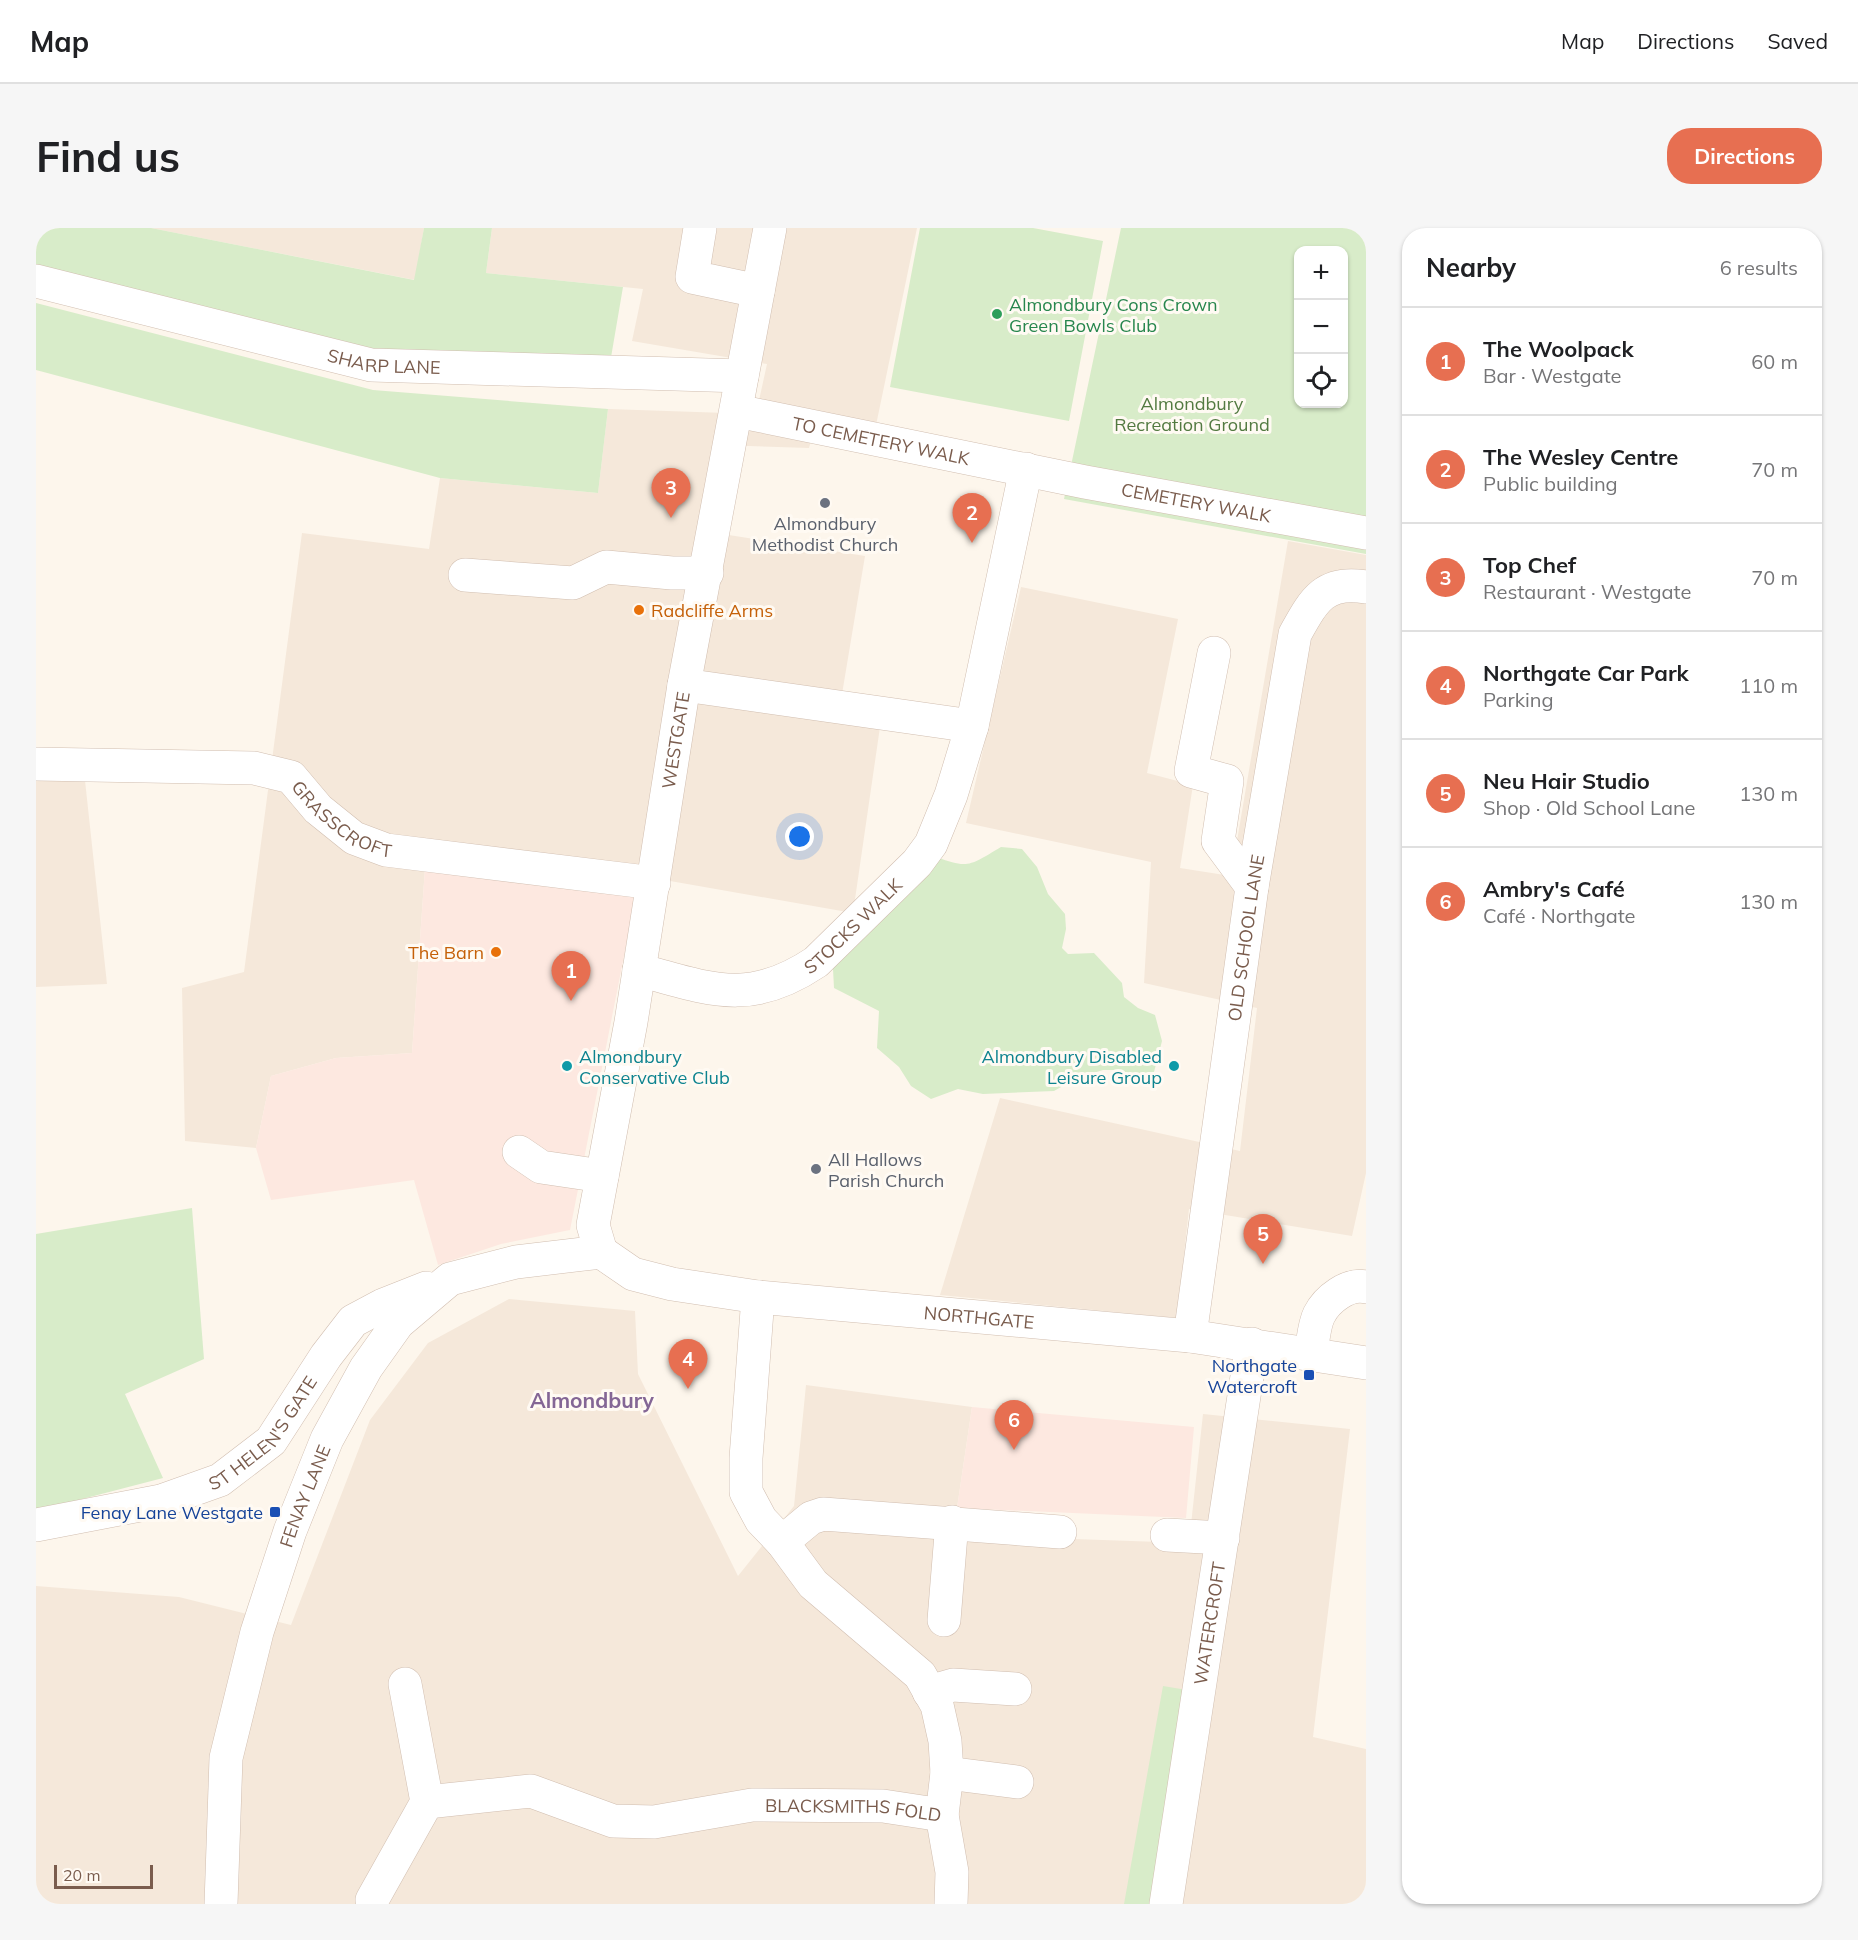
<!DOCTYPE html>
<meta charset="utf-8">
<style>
:root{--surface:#fff;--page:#f6f6f6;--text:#202124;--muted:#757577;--line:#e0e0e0;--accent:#e76f51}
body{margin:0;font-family:Mulish,sans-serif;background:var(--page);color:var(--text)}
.controls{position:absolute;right:18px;top:18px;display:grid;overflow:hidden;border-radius:12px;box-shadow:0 2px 4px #0004}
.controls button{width:54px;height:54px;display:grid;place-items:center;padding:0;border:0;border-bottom:2px solid var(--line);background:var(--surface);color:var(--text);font:30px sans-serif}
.scale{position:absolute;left:18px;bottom:15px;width:99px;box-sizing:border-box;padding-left:6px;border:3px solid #7a5c4d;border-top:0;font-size:16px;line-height:21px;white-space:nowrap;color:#7a5c4d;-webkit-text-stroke:4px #fffaf3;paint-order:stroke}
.you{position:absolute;left:764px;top:609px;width:21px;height:21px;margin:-15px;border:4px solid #fff;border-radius:50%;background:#1a73e8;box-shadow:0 0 0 9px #1a73e833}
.badge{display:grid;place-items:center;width:39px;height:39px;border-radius:50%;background:var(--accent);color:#fff;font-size:20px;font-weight:700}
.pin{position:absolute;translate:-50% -50px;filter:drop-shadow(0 2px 3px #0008)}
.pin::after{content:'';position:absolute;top:32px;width:21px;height:18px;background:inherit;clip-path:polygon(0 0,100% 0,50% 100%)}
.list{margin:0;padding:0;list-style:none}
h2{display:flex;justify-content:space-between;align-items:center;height:78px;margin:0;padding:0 24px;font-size:26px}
h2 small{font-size:20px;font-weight:400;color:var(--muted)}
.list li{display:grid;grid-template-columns:39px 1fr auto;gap:18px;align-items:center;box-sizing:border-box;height:108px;padding:0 24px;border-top:2px solid var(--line)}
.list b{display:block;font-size:22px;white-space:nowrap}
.list p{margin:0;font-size:20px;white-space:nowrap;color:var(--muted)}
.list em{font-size:20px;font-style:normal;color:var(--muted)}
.icon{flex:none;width:33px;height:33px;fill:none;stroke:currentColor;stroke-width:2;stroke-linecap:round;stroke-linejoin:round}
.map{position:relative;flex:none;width:1330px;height:1676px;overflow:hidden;border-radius:24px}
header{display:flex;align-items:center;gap:36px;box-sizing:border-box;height:84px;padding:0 30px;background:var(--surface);border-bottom:2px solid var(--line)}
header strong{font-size:28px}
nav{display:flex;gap:33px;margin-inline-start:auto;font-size:21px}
.intro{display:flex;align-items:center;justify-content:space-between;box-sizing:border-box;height:144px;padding:0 36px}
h1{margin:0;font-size:42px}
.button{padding:15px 27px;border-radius:24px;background:var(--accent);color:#fff;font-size:21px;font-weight:700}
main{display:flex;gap:36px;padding:0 36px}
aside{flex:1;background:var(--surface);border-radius:24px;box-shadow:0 2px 4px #0004}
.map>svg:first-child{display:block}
.residential{fill:#f5e8da}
.commercial{fill:#fde8e0}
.green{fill:#d8ecc9;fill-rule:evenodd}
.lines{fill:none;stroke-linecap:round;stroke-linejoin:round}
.minor-casing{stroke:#d1beb0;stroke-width:34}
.minor{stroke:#fff;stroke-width:33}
.leisure-dot{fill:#2e9e5b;stroke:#fffaf3;stroke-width:2}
.worship-dot{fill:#6b7280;stroke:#fffaf3;stroke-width:2}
.food-dot{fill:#e8710a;stroke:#fffaf3;stroke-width:2}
.culture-dot{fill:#0f9aa8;stroke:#fffaf3;stroke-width:2}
.transit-dot{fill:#1a4fb4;stroke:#fffaf3;stroke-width:2}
.labels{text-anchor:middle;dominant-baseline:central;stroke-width:6;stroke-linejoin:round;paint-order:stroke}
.leisure-label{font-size:18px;fill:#27864d;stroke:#fffaf3;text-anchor:start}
.street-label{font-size:18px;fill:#7a5c4d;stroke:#fffaf3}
.park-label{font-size:18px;fill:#537a41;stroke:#fffaf3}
.worship-label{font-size:18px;fill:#5b616d;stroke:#fffaf3}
.food-label{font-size:18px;fill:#c56008;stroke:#fffaf3;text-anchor:start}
.culture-label{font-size:18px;fill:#0d838f;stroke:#fffaf3;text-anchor:start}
.transit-label{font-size:18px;fill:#164399;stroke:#fffaf3;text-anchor:end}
.quarter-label{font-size:21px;font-weight:bold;fill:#846695;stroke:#fffaf3}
</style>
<header>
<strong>Map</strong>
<nav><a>Map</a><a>Directions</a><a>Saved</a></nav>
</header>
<div class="intro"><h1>Find us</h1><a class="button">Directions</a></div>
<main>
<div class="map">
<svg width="1330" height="1676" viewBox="0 0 1330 1676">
<rect width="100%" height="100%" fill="#fdf6ec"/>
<path class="residential" d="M115 0H388L379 52Z
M456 0H881L839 202 781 191 773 220 681 217 667 303 829 328 802 490 844 499 817 685 600 647 389 640 376 825 300 830 235 848 220 920 149 913 146 760 208 744 266 305 393 321 404 250 562 265 572 181 720 186 731 136 596 113 607 61 450 45Z
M1252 313 1330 327V945L1316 1008 1153 981 1141 1090 904 1067 964 870 1204 923 1221 780 1108 755 1115 634 930 595 985 359 1142 391 1111 545 1157 557 1144 640 1195 648Z
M0 531 47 534 71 756 0 759Z
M473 1071 599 1083 602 1146 702 1348 758 1278 770 1157 936 1179 921 1280 922 1307 1153 1315 1167 1186 1314 1201 1277 1509 1330 1521V1676H0V1358L143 1369 255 1397 334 1192 392 1115Z"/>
<path class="commercial" d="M389 640 601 662 534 1002 465 1016 402 1037 378 952 235 972 220 920 235 848 300 830 376 825Z
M936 1179 1158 1199 1150 1290 921 1280Z"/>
<path class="green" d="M0 0H115L378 52 388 0H456L450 45 587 59 572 147 342 124 0 37Z
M884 0H997L1067 13 1033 193 854 159Z
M1085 0H1330V326L1028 271ZM1262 22H1308V176H1262Z
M0 75 337 162 572 181 562 265 404 250 0 142Z
M965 619 986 621 1001 639 1012 666 1029 686 1030 701 1026 720 1032 726 1058 725 1086 755 1088 769 1102 780 1119 787 1126 813 1118 844 1109 849 1093 850 1078 842H1067L1041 850 1018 863 947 866 922 861 895 871 875 858 863 839 841 820 843 783 798 760 796 722 901 629C933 642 936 636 965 619Z
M156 980 168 1131 89 1166 127 1250 0 1283V1006Z
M1127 1458 1157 1463 1121 1676H1088Z"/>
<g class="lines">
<defs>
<g id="minor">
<path d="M664 0 656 49 722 63"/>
<path id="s1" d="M0 53 335 137 706 148"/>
<path id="s2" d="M701 183 1049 254 1330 305"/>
<path d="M429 347 537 355 570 339 636 345H671"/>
<path d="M1178 425 1155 543 1191 553 1182 613 1216 659"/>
<path d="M648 457 936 498 990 241"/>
<path id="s3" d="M0 536 218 540 255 549 282 581 318 610 350 622 618 655"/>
<path id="s4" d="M603 742C674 761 713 779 780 734L881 635 895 616 915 567 936 498"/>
<path d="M483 924 505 939 566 948"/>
<path id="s5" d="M565 1024 557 997 595 794 648 457 734 0"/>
<path id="s6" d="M565 1024 597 1046 636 1056 722 1069 1154 1108 1330 1135"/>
<path id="s7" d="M1154 1108 1216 659 1259 406C1278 372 1288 352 1330 359"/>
<path d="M1275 1125C1277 1113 1278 1097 1283 1087 1291 1071 1312 1055 1330 1059"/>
<path id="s8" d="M0 1297 125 1273 184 1252 235 1213 290 1128 317 1093 347 1077 390 1060"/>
<path d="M1131 1307 1187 1310"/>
<path d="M746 1314 775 1290 787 1286 1024 1304"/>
<path d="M908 1392 916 1294"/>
<path d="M893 1464 917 1457 979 1461"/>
<path d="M911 1545 981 1554"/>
<path id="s9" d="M391 1574 495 1563 577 1593 618 1594 716 1577 847 1578 906 1587 911 1545 909 1513 901 1477 884 1447 777 1356 746 1314 725 1292 710 1264V1230L722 1069"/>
<path d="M906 1587 916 1644 915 1676"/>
<path d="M336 1672 391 1574 369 1456"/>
<path id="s10" d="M185 1676 190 1530 221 1404 254 1303 291 1211 330 1140 362 1095 414 1051 480 1034 565 1024"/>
<path id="s11" d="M1130 1676 1216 1116"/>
</g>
</defs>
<use href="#minor" class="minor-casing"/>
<use href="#minor" class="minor"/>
</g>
<circle class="leisure-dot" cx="961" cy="86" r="6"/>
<g class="worship-dot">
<circle cx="789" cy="275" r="6"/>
<circle cx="780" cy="941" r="6"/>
</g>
<g class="food-dot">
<circle cx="603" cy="382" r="6"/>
<circle cx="460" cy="724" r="6"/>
</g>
<g class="culture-dot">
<circle cx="531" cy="838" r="6"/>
<circle cx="1138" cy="838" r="6"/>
</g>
<g class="transit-dot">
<rect x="1267" y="1141" width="12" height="12" rx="3"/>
<rect x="233" y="1278" width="12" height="12" rx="3"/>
</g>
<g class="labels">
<g class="leisure-label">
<text x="973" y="76">Almondbury Cons Crown<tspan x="973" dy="21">Green Bowls Club</tspan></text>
</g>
<g class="street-label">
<text stroke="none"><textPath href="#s1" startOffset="358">SHARP LANE</textPath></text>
<text stroke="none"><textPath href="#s2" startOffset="147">TO CEMETERY WALK</textPath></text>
<text stroke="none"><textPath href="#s2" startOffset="468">CEMETERY WALK</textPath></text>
<text stroke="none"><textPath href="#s5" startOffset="520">WESTGATE</textPath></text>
<text stroke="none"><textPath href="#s3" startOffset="324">GRASSCROFT</textPath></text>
<text stroke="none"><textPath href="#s4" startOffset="237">STOCKS WALK</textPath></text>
<text stroke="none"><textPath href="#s7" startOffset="402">OLD SCHOOL LANE</textPath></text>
<text stroke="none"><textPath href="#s6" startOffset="388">NORTHGATE</textPath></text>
<text stroke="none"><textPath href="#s8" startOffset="254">ST HELEN'S GATE</textPath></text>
<text stroke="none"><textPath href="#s10" startOffset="420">FENAY LANE</textPath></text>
<text stroke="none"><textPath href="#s11" startOffset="284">WATERCROFT</textPath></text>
<text stroke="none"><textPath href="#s9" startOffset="434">BLACKSMITHS FOLD</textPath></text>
</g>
<g class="park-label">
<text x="1156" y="175">Almondbury<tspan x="1156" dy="21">Recreation Ground</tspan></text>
</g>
<g class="worship-label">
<text x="789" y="295">Almondbury<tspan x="789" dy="21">Methodist Church</tspan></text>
<text x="792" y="931" text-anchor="start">All Hallows<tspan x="792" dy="21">Parish Church</tspan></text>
</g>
<g class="food-label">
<text x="615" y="382">Radcliffe Arms</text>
<text x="448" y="724" text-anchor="end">The Barn</text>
</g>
<g class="culture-label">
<text x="543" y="828">Almondbury<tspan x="543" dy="21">Conservative Club</tspan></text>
<text x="1126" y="828" text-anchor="end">Almondbury Disabled<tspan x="1126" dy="21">Leisure Group</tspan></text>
</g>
<g class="transit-label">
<text x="1261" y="1137">Northgate<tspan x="1261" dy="21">Watercroft</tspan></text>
<text x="227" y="1284">Fenay Lane Westgate</text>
</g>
<g class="quarter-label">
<text x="556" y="1172">Almondbury</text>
</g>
</g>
</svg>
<div class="controls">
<button>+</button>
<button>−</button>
<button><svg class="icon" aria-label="locate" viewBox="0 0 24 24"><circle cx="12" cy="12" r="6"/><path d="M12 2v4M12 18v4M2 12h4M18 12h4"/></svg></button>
</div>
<div class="scale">20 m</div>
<div class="you"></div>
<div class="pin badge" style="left:535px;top:773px">1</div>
<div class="pin badge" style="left:936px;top:315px">2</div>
<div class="pin badge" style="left:635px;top:290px">3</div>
<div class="pin badge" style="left:652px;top:1161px">4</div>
<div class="pin badge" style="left:1227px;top:1036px">5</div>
<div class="pin badge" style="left:978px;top:1222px">6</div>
</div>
<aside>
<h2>Nearby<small>6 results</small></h2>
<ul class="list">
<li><span class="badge">1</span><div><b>The Woolpack</b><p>Bar · Westgate</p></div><em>60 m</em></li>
<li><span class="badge">2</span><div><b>The Wesley Centre</b><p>Public building</p></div><em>70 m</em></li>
<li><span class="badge">3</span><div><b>Top Chef</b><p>Restaurant · Westgate</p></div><em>70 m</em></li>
<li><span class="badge">4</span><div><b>Northgate Car Park</b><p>Parking</p></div><em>110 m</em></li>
<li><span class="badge">5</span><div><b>Neu Hair Studio</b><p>Shop · Old School Lane</p></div><em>130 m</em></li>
<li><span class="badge">6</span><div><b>Ambry's Café</b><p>Café · Northgate</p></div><em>130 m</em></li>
</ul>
</aside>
</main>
